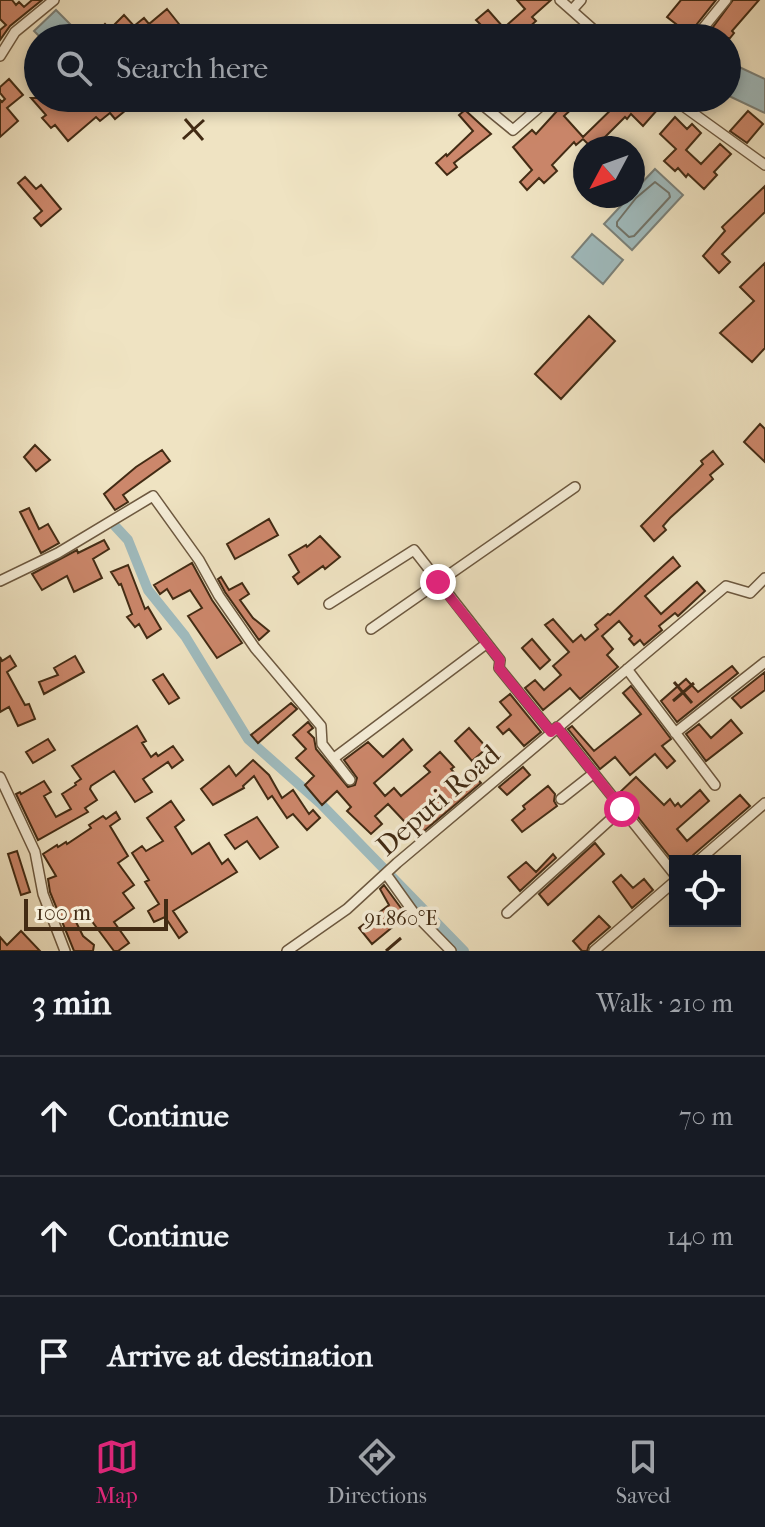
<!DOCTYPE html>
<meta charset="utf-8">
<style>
:root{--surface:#171b24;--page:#242831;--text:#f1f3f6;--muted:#9ea1a6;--line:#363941;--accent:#db2777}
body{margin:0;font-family:"IM FELL French Canon",serif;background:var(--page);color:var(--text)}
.controls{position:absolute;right:24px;bottom:24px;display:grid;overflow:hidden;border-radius:0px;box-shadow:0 4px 12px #0003}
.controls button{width:72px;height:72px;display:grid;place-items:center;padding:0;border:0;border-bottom:2px solid var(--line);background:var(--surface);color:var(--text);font:40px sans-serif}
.compass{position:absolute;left:573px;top:136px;width:72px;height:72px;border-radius:50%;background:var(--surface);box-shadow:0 4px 12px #0003;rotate:229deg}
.scale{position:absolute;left:24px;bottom:20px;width:144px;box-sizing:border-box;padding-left:8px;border:4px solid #422b14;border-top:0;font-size:22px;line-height:28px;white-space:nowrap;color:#422b14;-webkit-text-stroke:6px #f5edd7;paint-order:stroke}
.stop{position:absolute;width:24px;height:24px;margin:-18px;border:6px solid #db2777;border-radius:50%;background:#fff}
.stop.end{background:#db2777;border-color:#fff;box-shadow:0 2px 8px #0008}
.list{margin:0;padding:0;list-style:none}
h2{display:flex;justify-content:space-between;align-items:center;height:104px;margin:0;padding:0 32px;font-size:34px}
h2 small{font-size:26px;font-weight:400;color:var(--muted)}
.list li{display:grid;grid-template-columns:52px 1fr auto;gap:24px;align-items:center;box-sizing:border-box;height:120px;padding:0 32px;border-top:2px solid var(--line)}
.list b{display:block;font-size:30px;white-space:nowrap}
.list em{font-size:26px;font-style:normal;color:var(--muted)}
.icon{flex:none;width:44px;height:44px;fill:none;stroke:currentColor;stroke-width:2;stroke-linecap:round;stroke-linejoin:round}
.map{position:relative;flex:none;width:765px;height:951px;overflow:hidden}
.search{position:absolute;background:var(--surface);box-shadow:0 4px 12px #0003;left:24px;right:24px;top:24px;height:88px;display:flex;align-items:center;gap:20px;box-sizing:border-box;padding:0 28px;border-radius:44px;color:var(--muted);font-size:30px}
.sheet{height:464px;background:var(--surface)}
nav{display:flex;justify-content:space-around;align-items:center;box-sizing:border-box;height:112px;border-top:2px solid var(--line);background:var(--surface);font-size:22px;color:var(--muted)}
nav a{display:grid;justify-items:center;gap:4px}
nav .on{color:var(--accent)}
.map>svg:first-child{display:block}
.water{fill:#9fbbbe;stroke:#7a817a;stroke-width:2}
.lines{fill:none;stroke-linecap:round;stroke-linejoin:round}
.shore{stroke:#707369;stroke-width:2}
.canal{stroke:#9fbbbe;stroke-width:10}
.building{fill:#cc876b;stroke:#422b14;stroke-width:2}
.minor-casing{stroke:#6d5940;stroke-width:12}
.minor{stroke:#f5edd7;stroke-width:9}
.route{stroke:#db2777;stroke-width:10}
.ticks{fill:none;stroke:#422b14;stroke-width:3}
.labels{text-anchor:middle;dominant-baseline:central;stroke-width:7;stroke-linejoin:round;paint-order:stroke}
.street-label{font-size:28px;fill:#422b14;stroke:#f5edd7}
.ticks-label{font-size:20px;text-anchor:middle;fill:#422b14;stroke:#f5edd7;stroke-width:7;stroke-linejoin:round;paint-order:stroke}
</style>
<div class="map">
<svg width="765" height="951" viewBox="0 0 765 951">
<rect width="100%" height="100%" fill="#efe3c2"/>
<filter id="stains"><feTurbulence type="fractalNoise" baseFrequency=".0025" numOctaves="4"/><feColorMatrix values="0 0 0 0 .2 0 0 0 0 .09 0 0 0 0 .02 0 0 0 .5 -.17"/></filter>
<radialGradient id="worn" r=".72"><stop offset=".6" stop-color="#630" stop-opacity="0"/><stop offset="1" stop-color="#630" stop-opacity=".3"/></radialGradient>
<path class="water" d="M56 10 77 31 70 38H41L34 31Z
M737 66 765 79V113L727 95V88Z
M655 169 683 195 632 250 604 224 630 196H633V192Z
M592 234 623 260 603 284 572 257Z"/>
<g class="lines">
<path class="shore" d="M655 182 669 193 670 197 634 236 629 237 617 226V222L636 198Z"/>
<path class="canal" d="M115 526 128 540 148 590 185 636 248 739 321 804 464 951"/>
</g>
<path class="building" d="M0 0H12L16 5 19 2 24 7 32 0H42L10 26 0 40V30L6 25 0 19Z
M517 0H551L532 17 536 21 517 38H502L498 34 494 38H471L483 27 476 20 488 10 503 27 507 25 525 9Z
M681 0H716L689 34 667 17Z
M733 0H759L732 31 734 33 730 38H705Z
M167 9 190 38H92L105 24 110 29 124 15 134 26 144 18 149 24Z
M9 79 23 95 7 108 18 121 0 137V100L2 102 5 99 0 93V87Z
M31 98H124L131 106 115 119 110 113 100 121 96 117 68 141 55 125 51 128 42 118 46 115Z
M561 98H566L574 107 564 116 583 137 623 98H647L658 109 643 126 631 114 627 119 625 117 605 137 617 148H592L583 139 576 145 574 142 552 165 557 171 544 183 539 178 527 190 520 182 532 170 513 147 532 130 536 134 557 111 552 106Z
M465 110 491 134 454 163 457 167 447 175 436 163 446 154 447 156 473 131 459 115Z
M748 111 763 124 747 143 730 131Z
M675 117 687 129 692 124 701 133 686 150 701 164 720 144 731 154 714 172 717 175 704 189 688 174 686 177 678 168 675 171 664 161 676 149 660 134Z
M25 177 36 189 41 185 61 209 41 226 34 218 42 211 18 183Z
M765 186V212L722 254 730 262 719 273 703 256 725 231 722 227Z
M765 263V348L752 362 720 333 754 301 740 287Z
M589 316 615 341 561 399 535 374Z
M760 424 765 429V462L744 442Z
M35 445 50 460 36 471 24 457Z
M162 450 170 461 123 495 128 502 115 510 104 494 136 467Z
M713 451 723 464 710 475 713 479 670 518 663 526 666 530 654 541 641 526 703 464 701 461Z
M29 508 39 529 48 524 59 543 41 553 20 512Z
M269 519 278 535 235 559 227 544Z
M320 536 340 557 325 569 323 566 298 584 293 577 299 572 289 555 306 545 307 547Z
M104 540 109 549 93 559 102 578 74 592 67 576 42 590 32 574 77 550 78 553Z
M673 557 680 566 645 596 661 614 697 582 705 591 678 616 675 613 659 626 662 630 644 645 640 640 634 645 629 639 632 636 619 621 602 636 613 649 607 655 618 667 580 699 570 688 543 710 525 688 535 680 544 690 561 675 553 666 569 652 545 625 553 619 573 642 581 635 585 640 598 629 595 625 608 614 610 615Z
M192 563 212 600 242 643 217 658 188 616 202 608 190 590 173 599 167 589 160 594 154 585Z
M128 565 145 609 148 607 161 629 147 638 139 624 135 627 127 617 132 614 121 584 119 585 111 572Z
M221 577 229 590 242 583 249 594 240 600 253 618 269 631 259 640 225 592 218 579Z
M532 639 550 660 540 669 522 648Z
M10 656 16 666 7 672 25 705 29 704 35 719 18 726 9 707 0 712V657L2 661Z
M75 656 84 672 44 694 39 682 58 675 54 668Z
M732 666 738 673 677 722 661 701 686 679 698 692Z
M765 672V690L741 708 732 698Z
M163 674 179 698 169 704 153 680Z
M631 686 671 739 662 746 675 761 667 768 655 754 630 775 615 757 600 769 568 729 572 726 594 751 641 714 623 693Z
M510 694 541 732 524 746 509 729 503 734 497 727 511 715 500 702Z
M291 703 297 709 258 743 251 735Z
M731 720 742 733 706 761 686 734 699 724 711 738Z
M308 722 313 728 308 732 314 738 316 749 348 787 355 785 357 778 344 760 368 742 383 757 403 739 412 750 374 783 385 796 394 788 401 796 430 772 424 766 440 752 454 767 451 769 461 781 471 772 481 783 418 836 388 804 375 816 382 824 371 834 347 811 351 807 337 791 322 805 305 785 314 776 296 758 306 749 293 735Z
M137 726 146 741 142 743 151 757 156 753 158 756 173 746 183 760 172 768 168 762 143 779 152 792 135 802 114 771 91 786 90 789 97 800 85 808 88 812 38 840 16 794 20 792 21 794 44 781 51 792 44 796 56 817 71 809 62 794 76 785 75 783 81 779 72 766Z
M469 728 487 748 472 761 455 741Z
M48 739 55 750 33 763 26 752Z
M253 760 269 775 282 798 293 790 309 814 313 810 320 818 307 830 293 814 287 818 272 796 268 799 254 776 243 786 244 788 213 805 201 789 229 766 236 776Z
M523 767 530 775 507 795 499 787Z
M636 777 664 805 670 799 675 806 678 803 681 807 700 790 709 801 677 829 687 841 740 795 750 806 693 855 691 861H673L619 793Z
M548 786 555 794 554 801 557 806 522 832 512 820 525 809 523 806Z
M171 801 184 820 175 827 192 854 209 843 222 864 228 859 237 872 173 911 187 932 179 938 165 917 154 922 148 911 159 904 145 882 149 880 132 853 142 846 146 851 163 841 147 818Z
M116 812 120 819 110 826 128 856 118 863 134 885 123 893 134 908 114 922 129 943 118 951H114L88 916 76 922 83 936 94 945 93 951H74L50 892 48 879 56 876 43 854 57 845 58 847 66 842 67 844 91 828 89 825 103 816 106 819Z
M257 817 278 847 260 859 247 841 235 849 225 835Z
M595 843 604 854 548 905 539 894Z
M17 851 30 892 21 895 8 854Z
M553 854 556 858 520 891 508 877 526 862 536 872Z
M621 875 633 888 644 879 653 890 632 908 613 882Z
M384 885 409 919 403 923 401 920 372 944 359 928 389 905 380 889Z
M599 916 610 927 589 945 587 951H582L573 941Z
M21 931 40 951H0V937L7 945Z"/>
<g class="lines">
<defs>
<path id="minor" d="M560 0 603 38
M572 10 581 0
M695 38 726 0
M0 56 15 32 54 0
M672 98 765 165
M485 107 513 130 550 98
M0 581 58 553 153 496 199 560 219 596 255 648 321 726 322 744 350 780
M329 604 414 550 500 660 499 668 551 732
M371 629 575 487
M627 669 715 785
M557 727 675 875
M675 733 765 662
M334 758 486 644
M0 777 35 852 43 894 65 951
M561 799 594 773
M698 861 765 803
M386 874 414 913 451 951
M507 913 622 809
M287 951 347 909 397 863 726 586 750 593 765 578
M594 951 675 881"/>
</defs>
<use href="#minor" class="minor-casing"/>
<use href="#minor" class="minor"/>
</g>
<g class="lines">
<path class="route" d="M438 582 500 660 499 668 551 732 557 727 622 809"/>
</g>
<path class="ticks" d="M185 119 203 140M183 139 204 120M674 682 692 703M673 701 694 683M386 951 401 938"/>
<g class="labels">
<g class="street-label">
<text transform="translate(438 800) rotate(-41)">Deputi Road</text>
</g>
</g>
<g class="ticks-label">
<text x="401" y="925">91.860°E</text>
</g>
<rect width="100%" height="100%" filter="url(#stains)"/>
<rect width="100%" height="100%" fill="url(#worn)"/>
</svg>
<div class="controls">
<button><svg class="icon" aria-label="locate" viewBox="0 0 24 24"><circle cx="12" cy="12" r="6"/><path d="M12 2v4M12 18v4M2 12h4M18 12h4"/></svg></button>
</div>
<svg class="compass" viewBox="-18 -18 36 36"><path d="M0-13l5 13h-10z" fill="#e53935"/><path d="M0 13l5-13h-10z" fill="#9ea1a6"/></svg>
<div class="scale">100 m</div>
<div class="stop" style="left:622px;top:809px"></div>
<div class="stop end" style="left:438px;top:582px"></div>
<div class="search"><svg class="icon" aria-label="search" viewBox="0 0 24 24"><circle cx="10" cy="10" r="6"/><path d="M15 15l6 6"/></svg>Search here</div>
</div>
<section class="sheet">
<h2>3 min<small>Walk · 210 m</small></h2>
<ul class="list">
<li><svg class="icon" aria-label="ahead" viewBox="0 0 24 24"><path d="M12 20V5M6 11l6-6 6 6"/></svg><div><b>Continue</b></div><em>70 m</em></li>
<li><svg class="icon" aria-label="ahead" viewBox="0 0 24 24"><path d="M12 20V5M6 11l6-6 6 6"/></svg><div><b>Continue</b></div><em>140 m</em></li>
<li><svg class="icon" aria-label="arrive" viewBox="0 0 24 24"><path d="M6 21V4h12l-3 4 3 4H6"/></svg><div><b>Arrive at destination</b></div></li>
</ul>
</section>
<nav>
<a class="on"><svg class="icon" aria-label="map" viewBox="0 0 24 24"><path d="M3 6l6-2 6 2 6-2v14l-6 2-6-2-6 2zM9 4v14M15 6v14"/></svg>Map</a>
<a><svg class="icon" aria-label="directions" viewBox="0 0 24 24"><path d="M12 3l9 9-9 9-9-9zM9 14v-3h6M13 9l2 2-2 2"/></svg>Directions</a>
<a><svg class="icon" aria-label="saved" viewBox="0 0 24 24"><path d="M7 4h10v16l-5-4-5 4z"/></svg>Saved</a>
</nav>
